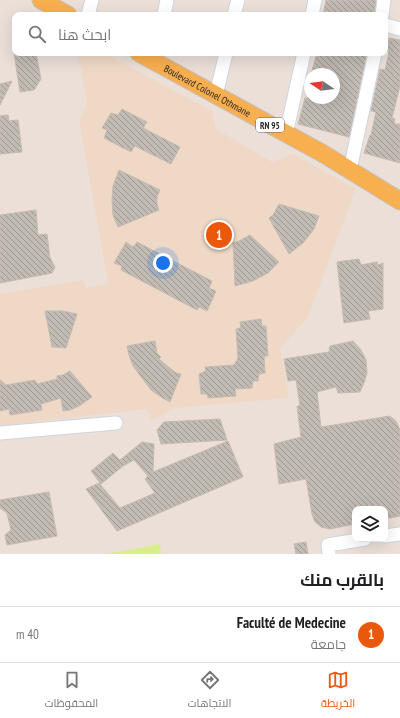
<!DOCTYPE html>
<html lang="ar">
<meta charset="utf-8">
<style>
:root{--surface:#fff;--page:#f6f6f6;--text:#202124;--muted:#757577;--line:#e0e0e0;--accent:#ea580c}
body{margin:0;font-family:"PT Sans Narrow",Cairo,sans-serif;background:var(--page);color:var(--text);direction:rtl}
.controls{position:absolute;right:12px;bottom:12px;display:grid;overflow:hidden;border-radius:8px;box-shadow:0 4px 16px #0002}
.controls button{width:36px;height:36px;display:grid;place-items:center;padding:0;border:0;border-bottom:1px solid var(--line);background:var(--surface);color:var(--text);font:20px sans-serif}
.compass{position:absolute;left:304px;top:68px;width:36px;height:36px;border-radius:50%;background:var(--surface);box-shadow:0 4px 16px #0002;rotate:283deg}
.you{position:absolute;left:163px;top:263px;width:14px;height:14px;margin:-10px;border:3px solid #fff;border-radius:50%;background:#1a73e8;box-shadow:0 0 0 6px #1a73e833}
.badge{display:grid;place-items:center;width:26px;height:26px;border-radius:50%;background:var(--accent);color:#fff;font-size:13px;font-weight:700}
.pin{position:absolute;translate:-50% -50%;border:2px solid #fff;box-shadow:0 1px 4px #0006}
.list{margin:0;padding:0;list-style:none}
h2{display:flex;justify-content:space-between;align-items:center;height:52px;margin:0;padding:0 16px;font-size:17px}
h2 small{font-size:13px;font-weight:400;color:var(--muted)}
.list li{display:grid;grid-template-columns:26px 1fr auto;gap:12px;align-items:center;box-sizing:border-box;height:56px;padding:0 16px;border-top:1px solid var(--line)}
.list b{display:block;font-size:15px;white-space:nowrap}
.list p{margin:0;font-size:13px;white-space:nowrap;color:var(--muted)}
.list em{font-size:13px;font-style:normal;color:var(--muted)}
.icon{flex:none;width:22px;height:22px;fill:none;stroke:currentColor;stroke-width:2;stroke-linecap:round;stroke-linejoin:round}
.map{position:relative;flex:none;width:400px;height:554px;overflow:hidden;direction:ltr}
.search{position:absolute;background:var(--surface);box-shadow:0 4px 16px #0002;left:12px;right:12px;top:12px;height:44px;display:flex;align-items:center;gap:10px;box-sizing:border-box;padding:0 14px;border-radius:8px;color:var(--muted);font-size:15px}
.sheet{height:108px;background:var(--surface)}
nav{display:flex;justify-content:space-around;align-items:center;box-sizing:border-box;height:56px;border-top:1px solid var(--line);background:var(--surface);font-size:11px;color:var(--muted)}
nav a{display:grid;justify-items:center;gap:2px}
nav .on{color:var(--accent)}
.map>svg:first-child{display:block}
.education{fill:#efd9c6}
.pitch{fill:#d8ee8b}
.building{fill:url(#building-back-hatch);stroke:#c6bbb2}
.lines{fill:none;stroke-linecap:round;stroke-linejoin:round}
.minor-casing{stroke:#cdd5e2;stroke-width:15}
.major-casing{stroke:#c3c3c3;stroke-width:19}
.minor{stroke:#fff;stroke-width:13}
.major{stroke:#f8af50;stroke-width:17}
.labels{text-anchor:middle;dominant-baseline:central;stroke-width:3;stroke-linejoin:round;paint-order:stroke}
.shield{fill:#fff;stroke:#686868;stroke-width:1}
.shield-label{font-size:9px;font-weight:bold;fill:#282828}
.street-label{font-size:10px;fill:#282828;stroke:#fff}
</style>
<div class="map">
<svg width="400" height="554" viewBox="0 0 400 554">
<defs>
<pattern id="building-back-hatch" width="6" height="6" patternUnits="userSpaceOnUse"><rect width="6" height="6" fill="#c2bbb4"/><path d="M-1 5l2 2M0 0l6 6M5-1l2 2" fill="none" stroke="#9e9892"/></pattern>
</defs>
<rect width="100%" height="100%" fill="#ebdfd8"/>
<path class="education" d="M78 53H104L212 111 216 129 272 162 293 154 356 189 308 317 280 348 289 398 174 408 152 421 147 409 0 426V294L83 280 86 288 108 283 79 120 87 104Z"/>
<path class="pitch" d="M160 544 161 554H106Z"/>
<path class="building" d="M326 0H376L374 15H323Z
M389 38 400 40V86L392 118 395 119 394 124H400V163L364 153 370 135H371L376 112 371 111 380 69 385 70 389 52 386 51Z
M14 53H36L41 79 34 90 20 92Z
M317 53H367L349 137 298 124 305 98H334V74H311Z
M12 81 0 105V84Z
M122 109 147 122 143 128 180 147 171 164 135 146 131 152 104 138 107 130 102 128 111 113 118 115Z
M8 115 9 121 18 120 22 152 0 154V116Z
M119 170 160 190 157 197V204L159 210 118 227 113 215 112 200 113 186Z
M279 204 319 216 314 229 303 243 289 254 269 218 273 215Z
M36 210 38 235 47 234 50 258 55 267 52 273 0 283V215Z
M250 235 279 262 268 273 253 281 235 286 233 243 239 241Z
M126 242 133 247 137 242 212 281 209 288 216 291 207 311 199 307 197 310 121 270 122 266 114 263Z
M359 259 361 265 377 262 378 265 383 263V309L368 311 370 319 344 323 337 262Z
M45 311H63L77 314 66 348 52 347Z
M261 319 262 326H266L268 356H264L265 373 259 374 258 381H253L252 388 235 389 236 396 208 398 207 394H201L199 374 206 371 205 367 234 365 238 358 236 329 241 328 240 322Z
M155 341 157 353 161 357 159 359 176 373 181 374 170 402 161 397 151 390 133 366 129 355 127 346Z
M353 341 361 350 366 360 367 373 364 383 360 392 338 393 336 387 317 392 321 427 390 416 396 421 400 430V516L385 519V509H355V524L330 529 321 527 315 522 312 514 306 479 279 484 274 444 301 437 297 406H300L296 380 288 381 284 359 329 352 330 346Z
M70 371 92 397 79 406 70 410 63 411 61 398 41 404 42 410 10 415 9 409 0 411V380L6 385 35 380 37 384 57 379V376L63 375Z
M220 419 227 440 161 444 157 430 164 422Z
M228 441 243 477 117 531 86 489 99 483 120 508 155 493 145 479 148 476 134 460 123 466 101 484 91 471 113 453 120 460 142 442 154 444 153 472Z
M49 492 57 536 7 545 5 535 11 530 7 513 0 508V500Z
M306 542 308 554H296L294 544Z"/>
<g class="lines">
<defs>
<path id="minor" d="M88 15 92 0
M164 15 167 0
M234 15 238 0
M312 15 315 0
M382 15 384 0
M385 25 400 29
M216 95 226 53
M286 134 304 53
M350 170 375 53
M0 433 116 423
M385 536 400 534
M329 554 328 545 365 539"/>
<g id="major">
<path d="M41 0 68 15"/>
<path id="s1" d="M139 53 322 153 400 201"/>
</g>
</defs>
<use href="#minor" class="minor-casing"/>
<use href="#major" class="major-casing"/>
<use href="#minor" class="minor"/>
<use href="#major" class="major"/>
</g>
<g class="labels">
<rect class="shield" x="256" y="118" width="28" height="14" rx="3"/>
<g class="shield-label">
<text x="270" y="125">RN 95</text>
</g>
<g class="street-label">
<text stroke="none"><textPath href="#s1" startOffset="78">Boulevard Colonel Othmane</textPath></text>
</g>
</g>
</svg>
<div class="controls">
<button><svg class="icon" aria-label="layers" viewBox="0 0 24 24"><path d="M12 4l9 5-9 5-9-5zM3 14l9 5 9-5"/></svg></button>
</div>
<svg class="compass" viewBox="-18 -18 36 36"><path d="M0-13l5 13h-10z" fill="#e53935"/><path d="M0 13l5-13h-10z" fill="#757577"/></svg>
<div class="you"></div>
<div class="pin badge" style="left:219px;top:235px">1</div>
<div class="search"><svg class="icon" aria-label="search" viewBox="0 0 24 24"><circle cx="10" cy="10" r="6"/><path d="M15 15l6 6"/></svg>ابحث هنا</div>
</div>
<section class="sheet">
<h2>بالقرب منك<small></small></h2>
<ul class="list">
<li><span class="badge">1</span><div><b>Faculté de Medecine</b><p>جامعة</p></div><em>40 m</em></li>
</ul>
</section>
<nav>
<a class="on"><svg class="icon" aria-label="map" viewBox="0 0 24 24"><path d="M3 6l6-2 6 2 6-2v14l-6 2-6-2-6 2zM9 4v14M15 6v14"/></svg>الخريطة</a>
<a><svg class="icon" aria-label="directions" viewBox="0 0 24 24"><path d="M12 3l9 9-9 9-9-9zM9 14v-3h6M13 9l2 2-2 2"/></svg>الاتجاهات</a>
<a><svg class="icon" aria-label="saved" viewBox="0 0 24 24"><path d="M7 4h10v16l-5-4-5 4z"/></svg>المحفوظات</a>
</nav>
